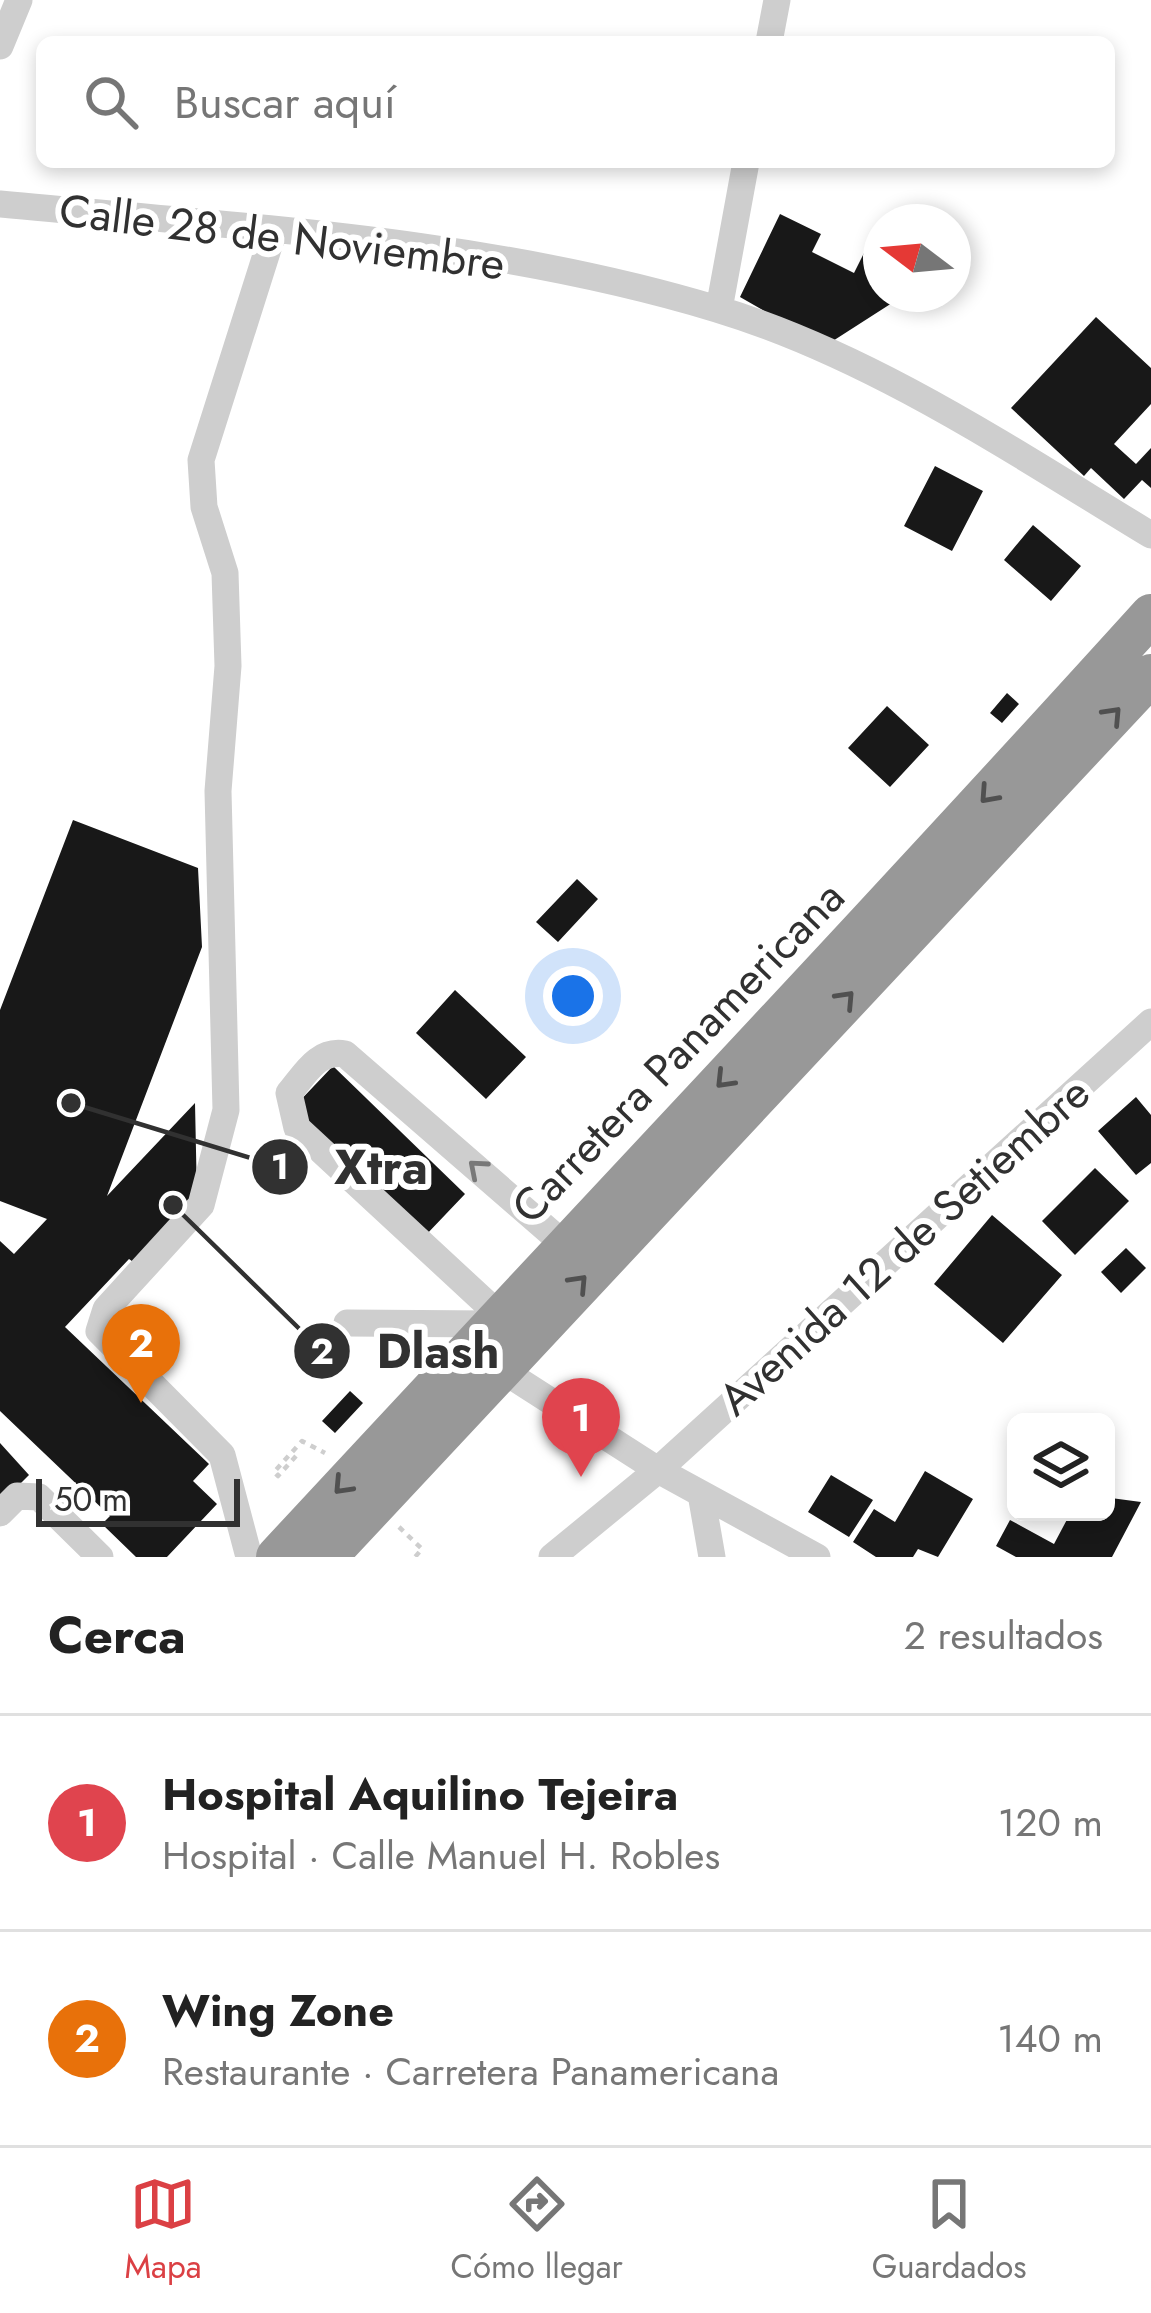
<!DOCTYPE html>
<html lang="es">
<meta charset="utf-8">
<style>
:root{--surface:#fff;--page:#f2f2f2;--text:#222;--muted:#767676;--line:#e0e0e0;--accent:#db4044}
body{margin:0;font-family:Jost,sans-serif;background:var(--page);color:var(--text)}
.controls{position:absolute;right:36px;bottom:36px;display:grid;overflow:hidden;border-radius:18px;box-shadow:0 6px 18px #0003}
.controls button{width:108px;height:108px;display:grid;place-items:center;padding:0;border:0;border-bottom:3px solid var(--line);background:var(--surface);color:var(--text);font:60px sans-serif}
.compass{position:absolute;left:863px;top:204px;width:108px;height:108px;border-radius:50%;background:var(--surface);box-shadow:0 6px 18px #0003;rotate:286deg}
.scale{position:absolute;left:36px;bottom:30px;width:204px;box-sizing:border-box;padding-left:12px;border:6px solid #313131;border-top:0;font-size:33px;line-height:42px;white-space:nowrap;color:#313131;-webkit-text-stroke:9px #fff;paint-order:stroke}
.you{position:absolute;left:573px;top:996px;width:42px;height:42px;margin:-30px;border:9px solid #fff;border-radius:50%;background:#1a73e8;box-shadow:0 0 0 18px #1a73e833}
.badge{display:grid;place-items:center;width:78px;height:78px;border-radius:50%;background:var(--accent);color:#fff;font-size:39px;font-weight:700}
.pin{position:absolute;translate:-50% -99px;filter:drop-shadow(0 3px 6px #0008)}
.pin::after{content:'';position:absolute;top:63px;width:42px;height:36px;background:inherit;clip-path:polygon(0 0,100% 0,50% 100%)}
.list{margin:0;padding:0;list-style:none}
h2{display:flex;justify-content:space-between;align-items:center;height:156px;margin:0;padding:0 48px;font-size:51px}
h2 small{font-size:39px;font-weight:400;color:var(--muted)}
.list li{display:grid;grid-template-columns:78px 1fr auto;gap:36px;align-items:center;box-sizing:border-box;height:216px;padding:0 48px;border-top:3px solid var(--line)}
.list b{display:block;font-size:45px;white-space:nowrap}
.list p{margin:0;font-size:39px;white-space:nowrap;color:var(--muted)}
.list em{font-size:39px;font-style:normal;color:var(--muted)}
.icon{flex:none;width:66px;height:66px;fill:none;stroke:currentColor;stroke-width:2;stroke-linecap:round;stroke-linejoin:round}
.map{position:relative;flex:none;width:1151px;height:1557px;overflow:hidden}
.search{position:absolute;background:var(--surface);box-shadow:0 6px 18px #0003;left:36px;right:36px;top:36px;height:132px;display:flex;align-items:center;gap:30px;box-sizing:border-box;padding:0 42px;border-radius:18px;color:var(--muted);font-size:45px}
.sheet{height:588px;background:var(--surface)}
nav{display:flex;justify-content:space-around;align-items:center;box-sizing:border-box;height:168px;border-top:3px solid var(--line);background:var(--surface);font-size:33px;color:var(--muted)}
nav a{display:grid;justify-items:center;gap:6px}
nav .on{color:var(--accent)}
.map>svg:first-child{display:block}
.building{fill:#181818}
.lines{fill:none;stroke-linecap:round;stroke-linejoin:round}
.path{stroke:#cecece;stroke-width:4.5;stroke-dasharray:6 6;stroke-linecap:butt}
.minor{stroke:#cecece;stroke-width:27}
.highway{stroke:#989898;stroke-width:42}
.oneway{stroke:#505050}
.oneway2{stroke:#787878}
.labels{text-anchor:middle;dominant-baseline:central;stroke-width:12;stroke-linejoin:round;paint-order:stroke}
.street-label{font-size:45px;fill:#313131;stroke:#fff}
.leader{fill:none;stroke:#313131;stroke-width:4.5}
.callout-dot{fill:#313131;stroke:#fff;stroke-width:4.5}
.mark-label{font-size:36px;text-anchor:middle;font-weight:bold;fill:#fff}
.callout-label{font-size:48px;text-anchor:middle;font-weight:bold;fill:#313131;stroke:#fff;stroke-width:12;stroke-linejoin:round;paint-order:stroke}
</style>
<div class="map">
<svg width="1151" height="1557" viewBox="0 0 1151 1557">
<rect width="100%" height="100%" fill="#fff"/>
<path class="building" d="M780 214 821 234 812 252 854 273 867 247 881 254V294H896L892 303 825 346 740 297Z
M1096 317 1151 368V404L1114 444 1136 464 1151 448V488L1142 480 1124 499 1091 468 1084 476 1011 408Z
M935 466 983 491 952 551 904 526Z
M1033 525 1081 566 1051 601 1004 560Z
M1007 693 1019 704 1002 723 990 713Z
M887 706 929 745 890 787 848 748Z
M73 820 198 868 202 947 107 1196 195 1103 197 1199 136 1264 129 1259 65 1327 209 1464 193 1481 217 1504 167 1557H136L102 1524 110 1516 0 1411V1241L14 1254 47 1219 0 1201V1010Z
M577 879 598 899 558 942 536 922Z
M455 990 526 1057 486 1099 416 1033Z
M333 1066 465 1194 425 1236 293 1108Z
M1136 1097 1151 1115V1163L1136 1175 1098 1131Z
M1095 1168 1129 1201 1075 1255 1042 1221Z
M992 1215 1062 1275 1003 1343 934 1284Z
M1126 1248 1146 1268 1121 1293 1101 1272Z
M350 1391 363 1403 335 1433 322 1421Z
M0 1443 29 1475 0 1504Z
M925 1471 973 1499 938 1557 918 1549 913 1557H876L853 1542 874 1509 895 1522Z
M831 1475 873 1500 849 1537 808 1512Z
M1111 1498 1141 1502 1112 1557H1016L996 1546 1010 1520 1054 1544 1071 1512 1101 1516Z"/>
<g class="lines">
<path class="path" d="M296 1456 278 1476 274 1472 302 1441 325 1453
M399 1527 422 1549 415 1557"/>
<path class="minor" d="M769 42 777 0
M0 46 19 0
M0 204C239 227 486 239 717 309 872 356 1014 452 1151 535
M719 309 746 162
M499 1315 297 1128 289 1093C305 1074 318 1049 345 1054L565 1245
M347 1323 491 1324
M499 1368 658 1470 817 1557
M701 1494 712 1557
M0 1513 17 1496 39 1497 100 1557
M249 1557 222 1455 99 1331 106 1309 201 1205 226 1110 218 791 228 666 225 573 204 507 201 460 274 230
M552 1557 658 1470 1151 1022"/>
<path class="highway" d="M277 1557C568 1243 863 933 1151 615
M326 1557 1151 675"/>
</g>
<defs><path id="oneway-chevron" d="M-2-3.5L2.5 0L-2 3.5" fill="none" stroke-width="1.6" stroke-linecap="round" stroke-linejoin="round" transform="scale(3)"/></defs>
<g class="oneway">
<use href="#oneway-chevron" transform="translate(1113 715) rotate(-47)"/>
<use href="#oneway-chevron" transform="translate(988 795) rotate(132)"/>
<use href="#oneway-chevron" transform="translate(846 999) rotate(-47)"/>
<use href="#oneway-chevron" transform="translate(724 1080) rotate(134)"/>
<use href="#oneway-chevron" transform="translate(579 1283) rotate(-47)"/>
<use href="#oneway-chevron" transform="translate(342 1486) rotate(133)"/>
</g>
<use class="oneway2" href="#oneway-chevron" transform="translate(477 1168) rotate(-139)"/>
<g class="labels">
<g class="street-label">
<text transform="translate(282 237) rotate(7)">Calle 28 de Noviembre</text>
<text transform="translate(678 1052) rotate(-46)">Carretera Panamericana</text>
<text transform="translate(904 1246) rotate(-42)">Avenida 12 de Setiembre</text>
</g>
</g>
<path class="leader" d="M71 1103L280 1167M173 1205L322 1351"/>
<g class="callout-dot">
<circle cx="71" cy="1103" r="12"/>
<circle cx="173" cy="1205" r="12"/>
<circle cx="280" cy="1167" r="30"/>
<circle cx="322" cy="1351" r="30"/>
</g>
<g class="mark-label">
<text x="280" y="1179">1</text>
<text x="322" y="1364">2</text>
</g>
<g class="callout-label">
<text x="381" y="1184">Xtra</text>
<text x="438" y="1368">Dlash</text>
</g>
</svg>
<div class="controls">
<button><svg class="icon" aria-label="layers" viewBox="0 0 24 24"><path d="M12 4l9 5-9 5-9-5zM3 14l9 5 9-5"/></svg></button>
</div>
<svg class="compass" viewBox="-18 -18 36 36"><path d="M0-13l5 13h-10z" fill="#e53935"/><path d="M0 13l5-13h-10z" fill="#767676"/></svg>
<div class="scale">50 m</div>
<div class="you"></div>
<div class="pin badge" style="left:581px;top:1477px;background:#e0444e">1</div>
<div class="pin badge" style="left:141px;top:1403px;background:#e8710a">2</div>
<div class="search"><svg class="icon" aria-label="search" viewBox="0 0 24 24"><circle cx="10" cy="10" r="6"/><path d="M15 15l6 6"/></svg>Buscar aquí</div>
</div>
<section class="sheet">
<h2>Cerca<small>2 resultados</small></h2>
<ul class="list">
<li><span class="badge" style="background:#e0444e">1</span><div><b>Hospital Aquilino Tejeira</b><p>Hospital · Calle Manuel H. Robles</p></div><em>120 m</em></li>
<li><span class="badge" style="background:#e8710a">2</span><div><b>Wing Zone</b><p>Restaurante · Carretera Panamericana</p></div><em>140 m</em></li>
</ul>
</section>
<nav>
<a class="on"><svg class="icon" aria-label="map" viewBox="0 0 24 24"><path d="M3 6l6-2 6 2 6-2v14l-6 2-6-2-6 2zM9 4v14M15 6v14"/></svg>Mapa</a>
<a><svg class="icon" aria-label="directions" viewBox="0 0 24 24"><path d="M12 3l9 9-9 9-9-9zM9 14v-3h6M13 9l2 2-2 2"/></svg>Cómo llegar</a>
<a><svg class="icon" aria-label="saved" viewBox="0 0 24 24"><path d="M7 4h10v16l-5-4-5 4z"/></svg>Guardados</a>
</nav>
